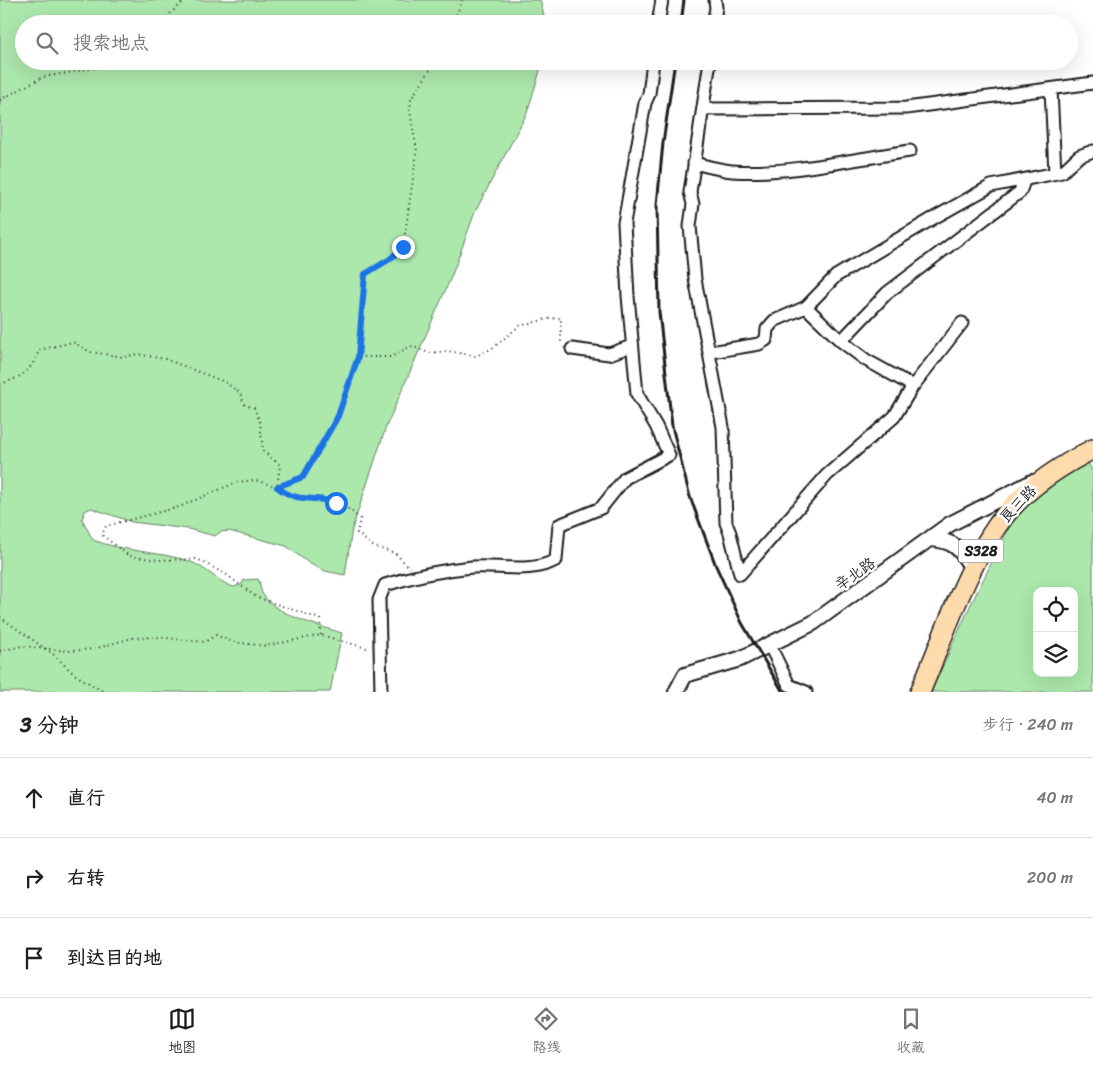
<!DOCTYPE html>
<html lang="zh">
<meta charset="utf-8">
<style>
:root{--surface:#fff;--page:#f2f2f2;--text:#202124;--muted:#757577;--line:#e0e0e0;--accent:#1c1c1c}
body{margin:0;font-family:Sriracha,"LXGW WenKai TC",sans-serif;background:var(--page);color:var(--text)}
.controls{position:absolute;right:15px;bottom:15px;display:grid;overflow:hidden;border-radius:10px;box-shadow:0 5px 20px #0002}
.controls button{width:45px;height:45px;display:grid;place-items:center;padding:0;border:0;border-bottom:1px solid var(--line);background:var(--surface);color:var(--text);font:25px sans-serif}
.stop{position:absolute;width:15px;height:15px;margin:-11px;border:4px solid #1a73e8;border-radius:50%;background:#fff}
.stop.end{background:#1a73e8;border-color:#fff;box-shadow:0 1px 5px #0008}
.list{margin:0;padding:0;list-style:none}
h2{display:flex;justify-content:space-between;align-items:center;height:65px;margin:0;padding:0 20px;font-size:21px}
h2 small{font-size:16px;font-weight:400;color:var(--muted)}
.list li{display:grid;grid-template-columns:32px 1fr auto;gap:15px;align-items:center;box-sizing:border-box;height:80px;padding:0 20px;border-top:1px solid var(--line)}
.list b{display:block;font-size:19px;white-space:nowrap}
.list em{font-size:16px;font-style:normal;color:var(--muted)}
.icon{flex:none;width:28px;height:28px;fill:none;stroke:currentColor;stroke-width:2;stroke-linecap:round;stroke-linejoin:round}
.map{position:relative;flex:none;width:1093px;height:692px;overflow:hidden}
.search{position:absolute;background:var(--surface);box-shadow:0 5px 20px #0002;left:15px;right:15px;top:15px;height:55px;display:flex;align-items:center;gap:12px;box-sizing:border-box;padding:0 18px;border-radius:28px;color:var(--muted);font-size:19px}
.sheet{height:305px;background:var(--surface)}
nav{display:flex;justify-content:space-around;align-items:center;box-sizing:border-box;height:70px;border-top:1px solid var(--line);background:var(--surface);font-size:14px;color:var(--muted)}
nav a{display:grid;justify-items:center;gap:2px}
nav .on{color:var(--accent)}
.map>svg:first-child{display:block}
.green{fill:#ace7ac;stroke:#648264;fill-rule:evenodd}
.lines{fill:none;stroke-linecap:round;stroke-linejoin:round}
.minor-casing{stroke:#1c1c1c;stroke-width:15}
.tertiary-casing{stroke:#1c1c1c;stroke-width:18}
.primary-casing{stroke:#1c1c1c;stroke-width:22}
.path{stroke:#1c1c1c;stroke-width:2;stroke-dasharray:1 4;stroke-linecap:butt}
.minor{stroke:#fff;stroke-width:11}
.tertiary{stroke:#fff;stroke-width:14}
.primary{stroke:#fedbac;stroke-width:19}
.rail{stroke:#1c1c1c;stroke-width:3}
.route{stroke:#1a73e8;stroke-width:6}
.labels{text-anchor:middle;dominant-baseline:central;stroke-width:5;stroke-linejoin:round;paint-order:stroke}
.shield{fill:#fff;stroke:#606060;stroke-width:1}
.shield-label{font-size:14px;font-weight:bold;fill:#1c1c1c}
.street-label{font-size:15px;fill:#1c1c1c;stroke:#fff}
</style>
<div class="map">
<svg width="1093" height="692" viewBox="0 0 1093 692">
<rect width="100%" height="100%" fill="#fff"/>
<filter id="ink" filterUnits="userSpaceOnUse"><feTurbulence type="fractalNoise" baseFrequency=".02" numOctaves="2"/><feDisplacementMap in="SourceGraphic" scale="10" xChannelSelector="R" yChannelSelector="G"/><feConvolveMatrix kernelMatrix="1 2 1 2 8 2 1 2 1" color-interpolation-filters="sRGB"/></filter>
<g filter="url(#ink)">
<path class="green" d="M0 0H540L546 24H24V61H543L527 113 475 212 452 275 386 427 352 529 345 575 325 571 310 564 286 546 229 531 220 532 215 536 188 529 132 522 91 508 85 511 82 519 93 540C124 552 157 551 189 561 205 567 217 581 233 587L241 585 244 580 258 579C261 584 260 589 262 593 274 615 320 626 342 633L330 692H0Z
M1085 457 1093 472V692H931L971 604 1013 520 1021 508ZM1037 591H1074V673H1037Z"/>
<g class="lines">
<defs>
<path id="minor" d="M658 24 662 0
M713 24 716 8 715 0
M710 61 690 192 693 204 690 226 695 279 723 427 726 523 730 533 740 574 827 475 894 417 913 386 962 323
M1051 89 1055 173
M703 109 906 108 1093 83
M694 163C706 166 720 170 732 171 787 175 854 159 910 151
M806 307 841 341 866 360 913 386
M841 341 887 293 1020 192 1024 181
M572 349 609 354 632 346
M711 352 759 344 766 340 767 329 774 321 806 307 836 276 932 219 991 186 1062 172 1079 156 1093 151
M770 646 789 685 806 692
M381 692 379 600 385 585C413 576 442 570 472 567 500 565 530 574 556 560L559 525 601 508 625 478 669 455 656 426 637 394 628 296 624 223 645 103 649 94 653 61"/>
<path id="tertiary" d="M930 539C954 540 961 549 972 569
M676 692 685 675 740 659 813 623 950 524 1032 482"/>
<path id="primary" d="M920 692C945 634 971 551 1013 506 1035 482 1064 464 1093 449"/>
</defs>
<use href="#minor" class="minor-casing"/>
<use href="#tertiary" class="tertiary-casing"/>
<use href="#primary" class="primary-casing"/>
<path class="path" d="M159 24 185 0
M453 24 462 0
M0 100 43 77 108 66 115 61
M359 357H391L411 346 429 353 448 351 476 356 493 348 519 326 547 319 561 318V342L564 344
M0 384C21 378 32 371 39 350L73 342 90 352 124 357 137 354 165 359 225 382 240 393 244 404 254 408 260 422 263 451 280 465 277 487C296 502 304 497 326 500 340 501 351 510 360 519L357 533 374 547 395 553 410 568
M0 617 53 654 74 674 104 692
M321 635 320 619 256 597 227 575 197 559 159 560 129 556 102 535 106 526 179 507 237 482 255 480 277 487 303 477 338 416 358 357 365 274 390 259 403 247 417 151 410 111 411 99 436 61
M0 651 22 646 68 651 94 649 132 638 155 637 205 642 216 635 233 642 265 646 321 635 370 649"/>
<use href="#minor" class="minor"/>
<use href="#tertiary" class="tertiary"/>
<use href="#primary" class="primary"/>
<path class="rail" d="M681 24 684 0
M675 61 663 143 657 205 659 312 672 426 690 497 716 566 742 623 783 692"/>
</g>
</g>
<g class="lines" filter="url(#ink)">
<path class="route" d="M336 503C312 494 300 505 277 487L303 477 338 416 358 357 365 274 390 259 403 247"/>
</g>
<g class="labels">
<rect class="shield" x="958.5" y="539.5" width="45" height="23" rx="4"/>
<g class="shield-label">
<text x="981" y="551">S328</text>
</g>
<g class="street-label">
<text transform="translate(1018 504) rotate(-46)">良三路</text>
<text transform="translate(855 574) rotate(-35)">辛北路</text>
</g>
</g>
</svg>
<div class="controls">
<button><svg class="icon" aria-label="locate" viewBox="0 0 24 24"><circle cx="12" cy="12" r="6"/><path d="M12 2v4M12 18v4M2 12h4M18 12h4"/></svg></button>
<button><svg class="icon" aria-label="layers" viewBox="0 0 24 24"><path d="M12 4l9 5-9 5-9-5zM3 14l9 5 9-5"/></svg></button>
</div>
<div class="stop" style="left:336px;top:503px"></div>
<div class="stop end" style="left:403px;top:247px"></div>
<div class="search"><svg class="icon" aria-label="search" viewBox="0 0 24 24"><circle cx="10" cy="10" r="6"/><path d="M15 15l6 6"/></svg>搜索地点</div>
</div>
<section class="sheet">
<h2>3 分钟<small>步行 · 240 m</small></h2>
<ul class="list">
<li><svg class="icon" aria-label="ahead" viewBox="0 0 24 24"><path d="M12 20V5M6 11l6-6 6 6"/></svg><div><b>直行</b></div><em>40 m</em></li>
<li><svg class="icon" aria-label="right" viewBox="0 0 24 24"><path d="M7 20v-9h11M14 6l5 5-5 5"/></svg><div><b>右转</b></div><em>200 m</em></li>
<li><svg class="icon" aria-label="arrive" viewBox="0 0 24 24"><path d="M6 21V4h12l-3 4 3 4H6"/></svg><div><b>到达目的地</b></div></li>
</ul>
</section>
<nav>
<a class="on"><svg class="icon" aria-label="map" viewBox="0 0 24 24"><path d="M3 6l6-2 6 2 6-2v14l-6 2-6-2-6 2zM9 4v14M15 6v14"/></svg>地图</a>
<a><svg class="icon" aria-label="directions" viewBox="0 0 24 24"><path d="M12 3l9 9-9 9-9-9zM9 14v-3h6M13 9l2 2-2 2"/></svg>路线</a>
<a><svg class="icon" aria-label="saved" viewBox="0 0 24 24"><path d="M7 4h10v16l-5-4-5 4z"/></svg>收藏</a>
</nav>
